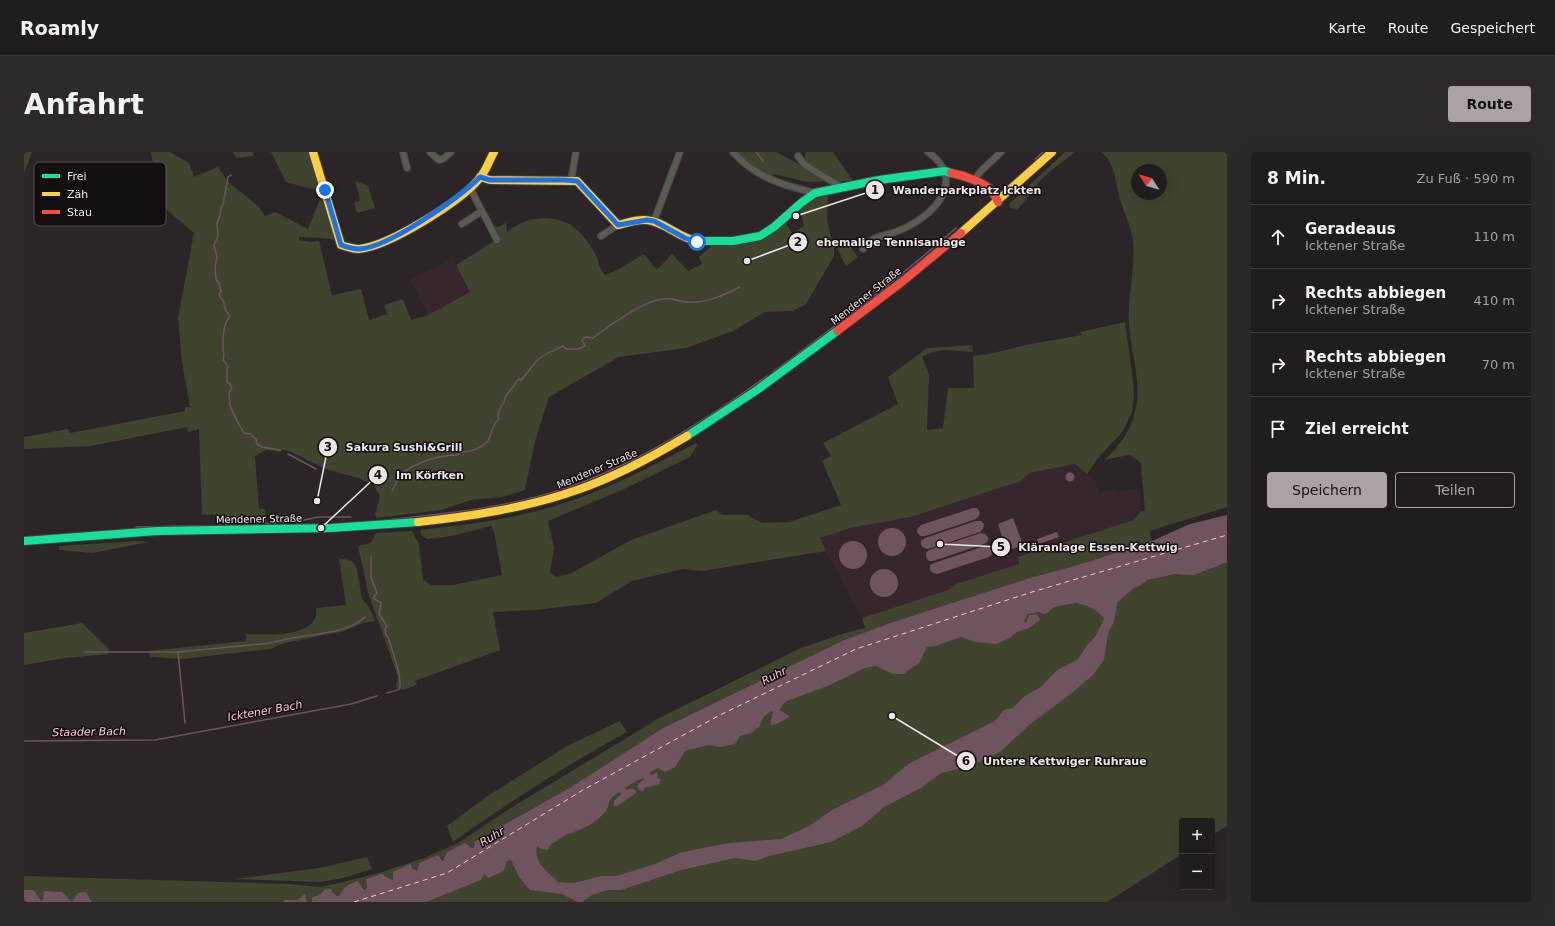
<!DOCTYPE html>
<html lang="de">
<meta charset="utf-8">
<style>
:root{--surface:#211c1e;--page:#2d292b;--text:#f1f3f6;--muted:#a2a1a4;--line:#3e3a3c;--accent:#aaa2a5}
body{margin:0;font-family:"DejaVu Sans",sans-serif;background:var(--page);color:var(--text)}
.controls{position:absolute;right:12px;bottom:12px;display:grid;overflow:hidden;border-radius:4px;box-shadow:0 4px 16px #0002}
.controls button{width:36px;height:36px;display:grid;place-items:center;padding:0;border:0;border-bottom:1px solid var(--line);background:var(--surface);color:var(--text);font:20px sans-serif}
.compass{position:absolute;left:1107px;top:12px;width:36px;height:36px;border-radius:50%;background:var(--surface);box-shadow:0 4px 16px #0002;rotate:306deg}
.stop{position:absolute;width:12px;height:12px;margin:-9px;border:3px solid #1a73e8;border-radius:50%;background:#fff}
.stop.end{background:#1a73e8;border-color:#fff;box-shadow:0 1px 4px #0008}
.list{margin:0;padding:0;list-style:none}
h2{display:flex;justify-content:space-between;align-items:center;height:52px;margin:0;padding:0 16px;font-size:17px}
h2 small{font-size:13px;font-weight:400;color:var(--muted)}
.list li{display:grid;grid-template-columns:26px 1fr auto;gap:12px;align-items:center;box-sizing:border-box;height:64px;padding:0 16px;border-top:1px solid var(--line)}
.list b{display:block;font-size:15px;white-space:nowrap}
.list p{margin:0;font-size:13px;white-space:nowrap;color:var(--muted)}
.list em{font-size:13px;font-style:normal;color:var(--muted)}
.actions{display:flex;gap:8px;padding:12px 16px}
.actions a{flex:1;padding:9px 0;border:1px solid var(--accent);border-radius:4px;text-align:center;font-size:14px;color:var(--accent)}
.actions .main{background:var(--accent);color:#111}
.icon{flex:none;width:22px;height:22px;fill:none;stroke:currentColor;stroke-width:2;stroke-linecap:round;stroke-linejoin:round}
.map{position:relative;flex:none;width:1203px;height:750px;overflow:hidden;border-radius:4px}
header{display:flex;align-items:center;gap:24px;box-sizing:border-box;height:56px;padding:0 20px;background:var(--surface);border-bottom:1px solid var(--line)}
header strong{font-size:19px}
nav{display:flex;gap:22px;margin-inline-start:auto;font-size:14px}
.intro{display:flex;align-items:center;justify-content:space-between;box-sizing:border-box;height:96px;padding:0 24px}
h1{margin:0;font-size:28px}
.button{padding:10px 18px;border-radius:4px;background:var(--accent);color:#111;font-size:14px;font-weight:700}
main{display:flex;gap:24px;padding:0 24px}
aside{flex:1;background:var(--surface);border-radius:4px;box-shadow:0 4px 16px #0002}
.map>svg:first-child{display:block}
.built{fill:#37262d}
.green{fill:#40432e;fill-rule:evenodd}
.water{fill:#6f5460;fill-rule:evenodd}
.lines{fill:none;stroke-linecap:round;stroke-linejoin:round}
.stream{stroke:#6f5460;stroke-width:1.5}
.ferry{stroke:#fcc2db;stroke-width:1;stroke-dasharray:5 4;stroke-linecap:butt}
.street-casing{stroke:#464143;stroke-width:8}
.fast-casing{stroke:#464143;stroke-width:10}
.slow-casing{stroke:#464143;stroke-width:10}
.jam-casing{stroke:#464143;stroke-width:10}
.street{stroke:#595a52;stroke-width:6}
.fast{stroke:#16e098;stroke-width:8}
.slow{stroke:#ffcf43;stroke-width:8}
.jam{stroke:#f24e42;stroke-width:8}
.route{stroke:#1a73e8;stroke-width:5}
.labels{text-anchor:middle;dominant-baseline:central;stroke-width:3;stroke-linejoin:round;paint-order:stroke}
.street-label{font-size:10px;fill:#eee5e9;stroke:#130e10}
.water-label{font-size:11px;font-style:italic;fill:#fcc2db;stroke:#130e10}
.key{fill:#130e10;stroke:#554e51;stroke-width:1}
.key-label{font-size:11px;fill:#eee5e9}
.leader{fill:none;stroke:#eee5e9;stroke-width:1.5}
.callout-dot{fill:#eee5e9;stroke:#130e10;stroke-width:1.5}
.mark-label{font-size:12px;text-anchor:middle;font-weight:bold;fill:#111}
.callout-label{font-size:11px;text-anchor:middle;font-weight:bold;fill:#eee5e9;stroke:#130e10;stroke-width:3;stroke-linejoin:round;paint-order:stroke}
</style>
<header>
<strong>Roamly</strong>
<nav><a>Karte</a><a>Route</a><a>Gespeichert</a></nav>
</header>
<div class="intro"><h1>Anfahrt</h1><a class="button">Route</a></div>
<main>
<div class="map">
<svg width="1203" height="750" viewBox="0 0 1203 750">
<rect width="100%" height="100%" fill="#2c2528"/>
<path class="built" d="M429 107 446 140 404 163 386 127Z
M1051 312 1071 329 1076 341 1090 337 1095 340 1115 336 1117 359 1110 368 994 405 995 412 932 432 924 438 838 466 795 386 826 376 887 365 997 329 1006 321Z"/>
<path class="green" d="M0 0H8L0 21Z
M127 0H146L165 11 170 25 194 15 204 30 235 55 241 64 251 60 284 77 299 40 262 30 247 0H287L312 87 310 88C298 85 287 86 275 85V88L286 90 295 89 308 143 337 137 345 168 363 162 360 153 379 147 387 168 404 163 446 140 432 113 475 86 469 74 474 75 482 71 483 80C499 67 519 63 538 69 541 70 545 71 547 73 556 79 566 92 571 101 575 109 575 118 581 123 595 119 607 109 620 102L633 118 648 102 664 119 678 112 675 105 689 93 728 90 747 82 761 70 768 81 780 74 776 57 794 44 806 41 804 43 803 67 806 83 810 92V104L782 152 768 159 741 160 709 179 662 196 595 205 525 245 511 289 501 338 478 345 447 348 417 358 353 366 351 363 356 344 349 332 334 326 302 317 265 299 259 298 256 300 242 298 231 304 235 357H241L243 371 193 373 194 362 178 363 175 277 164 280 163 275 67 294 0 297V285L44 277 46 281 161 259V255H166L158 210 154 166 170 81 136 52Z
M209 0H229L230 4 212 6Z
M712 0H752L777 13 780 9 782 0H809L829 29 783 30 750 22 748 25 725 12Z
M1041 0H1051C1039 10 1025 19 1015 30 1007 39 1002 50 993 57L987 56 985 52Z
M1077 0H1203V355L1125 379 1128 389 1054 413 1009 425 869 470 820 488 639 576 547 635 476 675V679L451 688 450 695 448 696 441 692 423 700 420 708 414 703 395 711 393 719 389 717 388 714 370 725 369 728H342L343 737 340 738 334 729C326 731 319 735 316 743L313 744 308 740 288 745V750H283L281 743 273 748H260L259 750H68L61 740 48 750 20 740 19 747 17 750 10 738H0V724L264 732 296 735 319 730 358 720 400 706 434 691 482 659 637 565 777 496 821 481 841 476 838 466 924 438 932 432 995 412 994 405 1110 368 1117 359H1121L1117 311 1108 304 1104 303 1080 308C1098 292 1110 274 1113 249 1116 225 1106 196 1105 171 1103 144 1112 116 1109 89 1107 72 1098 57 1094 40 1091 26 1090 9 1077 0ZM1113 18H1137V42H1113Z
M331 29 344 34 351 56 333 61 330 51 336 48Z
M822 89 834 105 822 114 813 96Z
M1101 170 1109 228 1110 243 1108 260 1099 279 1074 306 1063 322 1051 312 1006 321 997 329 887 365 826 376 796 386 802 399 678 419 659 417 608 429 572 451 511 458 469 460 476 498 391 529 393 533 379 538 372 535 374 525 344 440 334 394 347 391 352 381 388 379 395 392 399 428 407 433H429L478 423 470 380 467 374 427 384 403 387 397 383 396 378C435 373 475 369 513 359 569 345 621 318 672 291L674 292 666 305 598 338 524 369 530 396 526 420 532 425 548 421 607 388 692 358 698 363H723L738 371 765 370 817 353 798 309 807 304 799 291 874 252 864 225 903 196 948 193 949 200C930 199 915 195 898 205L905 223 903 278 919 276 924 236H950L949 204 965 202 1007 192 1058 183 1056 180Z
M113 389 125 390 68 401 35 398V394Z
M1203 397V674L1188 683V669H1158V702L1083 750H359L741 545Z
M315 406 328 409 333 417 338 447 345 455 351 469 339 471 320 479 261 491 246 497 158 507 127 505 124 499 222 489V482C241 483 297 486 292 456L322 453Z
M58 471 85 497 84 502 41 506 0 513V481Z
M596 569 603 580C543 613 485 650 429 690L423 674 462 645 545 593Z
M343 705 348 717 319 726 296 730 210 727 295 716Z"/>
<path class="water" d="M1041.5 325a4.5 4.5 0 1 1 9 0a4.5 4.5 0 1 1-9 0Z
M949 356H953L956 360 955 364 952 367 901 384H896L893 380 894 376 897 373Z
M1203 363V410L1170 423 1151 422 1123 428 1117 433 1111 435 1093 451 1090 470 1084 481 1080 508 1069 523 1048 541 1005 573 976 600 944 615 917 621 897 636 860 655 838 674 807 690 745 704 732 709 711 706 657 718 597 738H584L568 743 558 750H554L538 742 506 738 495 725 487 708 483 709 480 719 464 726 460 722 457 728 402 750H288V745L296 743 300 738 308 737V740L313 744 316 743C319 735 326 731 334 729L340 738 343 736 342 727 358 722 366 727 369 728V720L386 712 389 717 393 719 395 711 414 703 419 709 423 700 441 691 448 696 450 695 451 689 470 680 476 679V675L547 635 639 576 820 488 869 470 1009 425 1054 413 1128 389 1166 372ZM1051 451C1061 452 1074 457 1080 467L1071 485 1064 492 1054 507 1032 519 1017 535 1002 543 989 556 980 558 971 569 886 611 859 633 808 658 785 674 757 687 705 691 669 698 656 701 631 712 593 724H577L550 731 534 730C523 719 509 710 513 694L517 697 524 698 527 692C534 689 537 685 543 682 546 681 549 681 552 679 563 675 572 670 580 661 589 652 579 649 596 640L597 642 590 649V654H593L612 641V639L608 636 603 638 601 636 614 628 620 626 613 634 615 638 619 639 621 636 635 632 637 627 633 626 634 620 627 623 626 620 634 616 641 620 651 615 661 599 684 593 697 595 711 592 716 584 727 581 735 575 740 564 747 559 749 560 746 572 748 573 753 572 765 565 764 563 756 558 759 552 763 549 806 533 841 516 852 514 869 522H879L895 511 903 495 911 494 937 485 952 490 972 492 986 486 993 480 1005 476 1016 468 1013 462 1005 463 1002 471 1000 469 1004 462 1015 460 1019 462 1023 461 1030 455Z
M989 366 999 393 983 399 974 372Z
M952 369H957L960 372 959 377 956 380 904 397 900 396 897 393V389L901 386Z
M854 390a14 14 0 1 1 28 0a14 14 0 1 1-28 0Z
M1033 380 1035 385 1015 392 1013 387Z
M957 381 961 382 964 385V389L960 392 909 409H905L902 405V401L905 398Z
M815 403a14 14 0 1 1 28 0a14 14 0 1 1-28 0Z
M961 394H965L968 397V402L965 405 913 422 909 421 906 418V413L910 411Z
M846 431a14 14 0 1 1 28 0a14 14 0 1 1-28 0Z
M0 738H10L17 749 19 747 20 739 38 740 48 750 54 741 62 740 68 750H0Z
M281 742 283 750H259L260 748H273Z"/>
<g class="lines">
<path class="stream" d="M732 0 740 10
M1011 7 1019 0
M207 23 204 25 199 53 197 55 196 64 193 72 194 84 190 93 193 105 191 115 192 127 195 131 197 140 195 142 197 146 199 148 202 159 206 164C199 172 199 185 199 195 199 200 201 203 199 208L203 213V230L206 232 208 237 205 240C206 245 205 249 206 253 209 263 215 272 220 281L227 282 228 284 232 287 233 292 238 295 256 298
M749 220C812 174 874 127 932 76
M264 302 292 317
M368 339 374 327 376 322C394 310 412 303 434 303L435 301C444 300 456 297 463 290 468 284 467 273 475 267 473 262 476 254 480 251 480 243 485 241 489 235 492 232 491 229 495 227L497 228C504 221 507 214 514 208 520 202 531 198 539 194L542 197H554L561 194 558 188 562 185 569 186C585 173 620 149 639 147 647 145 655 150 663 150 683 152 699 143 716 135
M362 368C408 363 454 359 500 348 590 327 668 278 743 224
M112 375 222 373 271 370 294 365H327
M347 404V425L353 441 349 446 357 451 355 462 363 474 361 477 362 483 364 485C367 494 380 531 375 537 372 539 366 540 363 541
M61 500H154
M161 571 154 500 247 491C275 481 320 485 341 465
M0 589 131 588 327 552 353 544"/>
<path class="ferry" d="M330 750 423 721 559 638 696 563 832 497 1008 440 1203 383"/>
<defs>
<path id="street" d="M379 0 383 16
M406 0 415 8 419 7 427 0
M709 0C732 26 759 33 791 41
M774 4 781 13 817 35
M547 28 552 0
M950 28 957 19 977 0
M446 36 473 88
M630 69 656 0
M438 72 458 59
M577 84 594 73
M839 97C851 82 858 85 874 79 894 71 920 54 922 30 922 17 914 7 904 0"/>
<path id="fast" d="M673 89H709L736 84 750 75 777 51 791 41 855 28 921 19 927 21
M663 284 733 238 813 179
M0 389 133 379 307 376 394 370"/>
<path id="slow" d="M289 0 317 93C323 95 329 97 335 97 365 94 436 50 455 27 462 19 465 9 470 0
M456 25 466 28 553 29 594 73C603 71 612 67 622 68 640 69 654 86 673 89
M937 81 1028 0
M394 370C448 364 502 356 553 338 591 325 628 305 663 284"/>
<path id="jam" d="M927 21C938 23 960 30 968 39 970 42 972 46 974 50
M813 179 879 129 937 81"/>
</defs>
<use href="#street" class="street-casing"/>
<use href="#fast" class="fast-casing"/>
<use href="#slow" class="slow-casing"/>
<use href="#jam" class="jam-casing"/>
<use href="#street" class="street"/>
<use href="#fast" class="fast"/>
<use href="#slow" class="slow"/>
<use href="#jam" class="jam"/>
</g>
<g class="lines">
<path class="route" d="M301 38 317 93C323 95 328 97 335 97 364 96 435 46 456 25L466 28H541L553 29 594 73 623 68 630 69 661 86 673 90"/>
</g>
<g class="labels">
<g class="street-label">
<text transform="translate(842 144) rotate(-38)">Mendener Straße</text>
<text transform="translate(573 317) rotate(-23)">Mendener Straße</text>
<text transform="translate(235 367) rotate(-1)">Mendener Straße</text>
</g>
<g class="water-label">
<text transform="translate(750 524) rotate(-27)">Ruhr</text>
<text transform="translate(241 559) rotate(-10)">Icktener Bach</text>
<text transform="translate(65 580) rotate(-1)">Staader Bach</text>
<text transform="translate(468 685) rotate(-30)">Ruhr</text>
</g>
</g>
<rect x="10" y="10" width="132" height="64" rx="6" class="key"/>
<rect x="18" y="22" width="18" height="4" fill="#16e098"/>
<rect x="18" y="40" width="18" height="4" fill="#ffcf43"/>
<rect x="18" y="58" width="18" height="4" fill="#f24e42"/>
<g class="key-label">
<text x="43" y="28">Frei</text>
<text x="43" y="46">Zäh</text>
<text x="43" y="64">Stau</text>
</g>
<path class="leader" d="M772 64L851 38M723 109L774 90M293 349L304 295M297 376L354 323M916 392L977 395M868 564L942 609"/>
<g class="callout-dot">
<circle cx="772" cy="64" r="4"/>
<circle cx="723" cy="109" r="4"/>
<circle cx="293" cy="349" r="4"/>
<circle cx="297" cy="376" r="4"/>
<circle cx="916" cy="392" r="4"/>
<circle cx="868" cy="564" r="4"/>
<circle cx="851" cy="38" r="10"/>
<circle cx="774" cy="90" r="10"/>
<circle cx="304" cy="295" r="10"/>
<circle cx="354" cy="323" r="10"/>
<circle cx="977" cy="395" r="10"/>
<circle cx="942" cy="609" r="10"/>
</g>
<g class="mark-label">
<text x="851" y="42">1</text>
<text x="774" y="94">2</text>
<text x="304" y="299">3</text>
<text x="354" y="327">4</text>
<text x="977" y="399">5</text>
<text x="942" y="613">6</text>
</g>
<g class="callout-label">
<text x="943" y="42">Wanderparkplatz Ickten</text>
<text x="867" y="94">ehemalige Tennisanlage</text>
<text x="380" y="299">Sakura Sushi&amp;Grill</text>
<text x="406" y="327">Im Körfken</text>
<text x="1074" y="399">Kläranlage Essen-Kettwig</text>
<text x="1041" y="613">Untere Kettwiger Ruhraue</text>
</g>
</svg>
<div class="controls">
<button>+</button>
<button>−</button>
</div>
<svg class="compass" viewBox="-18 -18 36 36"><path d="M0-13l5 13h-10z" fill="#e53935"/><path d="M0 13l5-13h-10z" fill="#a2a1a4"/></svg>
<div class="stop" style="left:673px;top:90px"></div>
<div class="stop end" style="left:301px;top:38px"></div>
</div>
<aside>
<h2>8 Min.<small>Zu Fuß · 590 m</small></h2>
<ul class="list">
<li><svg class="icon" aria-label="ahead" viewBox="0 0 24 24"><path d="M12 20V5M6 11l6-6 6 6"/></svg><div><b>Geradeaus</b><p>Icktener Straße</p></div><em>110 m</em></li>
<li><svg class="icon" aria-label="right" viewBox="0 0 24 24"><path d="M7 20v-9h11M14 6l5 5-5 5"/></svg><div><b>Rechts abbiegen</b><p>Icktener Straße</p></div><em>410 m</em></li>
<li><svg class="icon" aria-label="right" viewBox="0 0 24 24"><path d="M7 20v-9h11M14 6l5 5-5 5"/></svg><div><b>Rechts abbiegen</b><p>Icktener Straße</p></div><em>70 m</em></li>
<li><svg class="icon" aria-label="arrive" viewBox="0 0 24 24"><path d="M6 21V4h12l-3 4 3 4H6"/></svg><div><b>Ziel erreicht</b></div></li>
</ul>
<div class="actions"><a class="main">Speichern</a><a>Teilen</a></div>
</aside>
</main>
